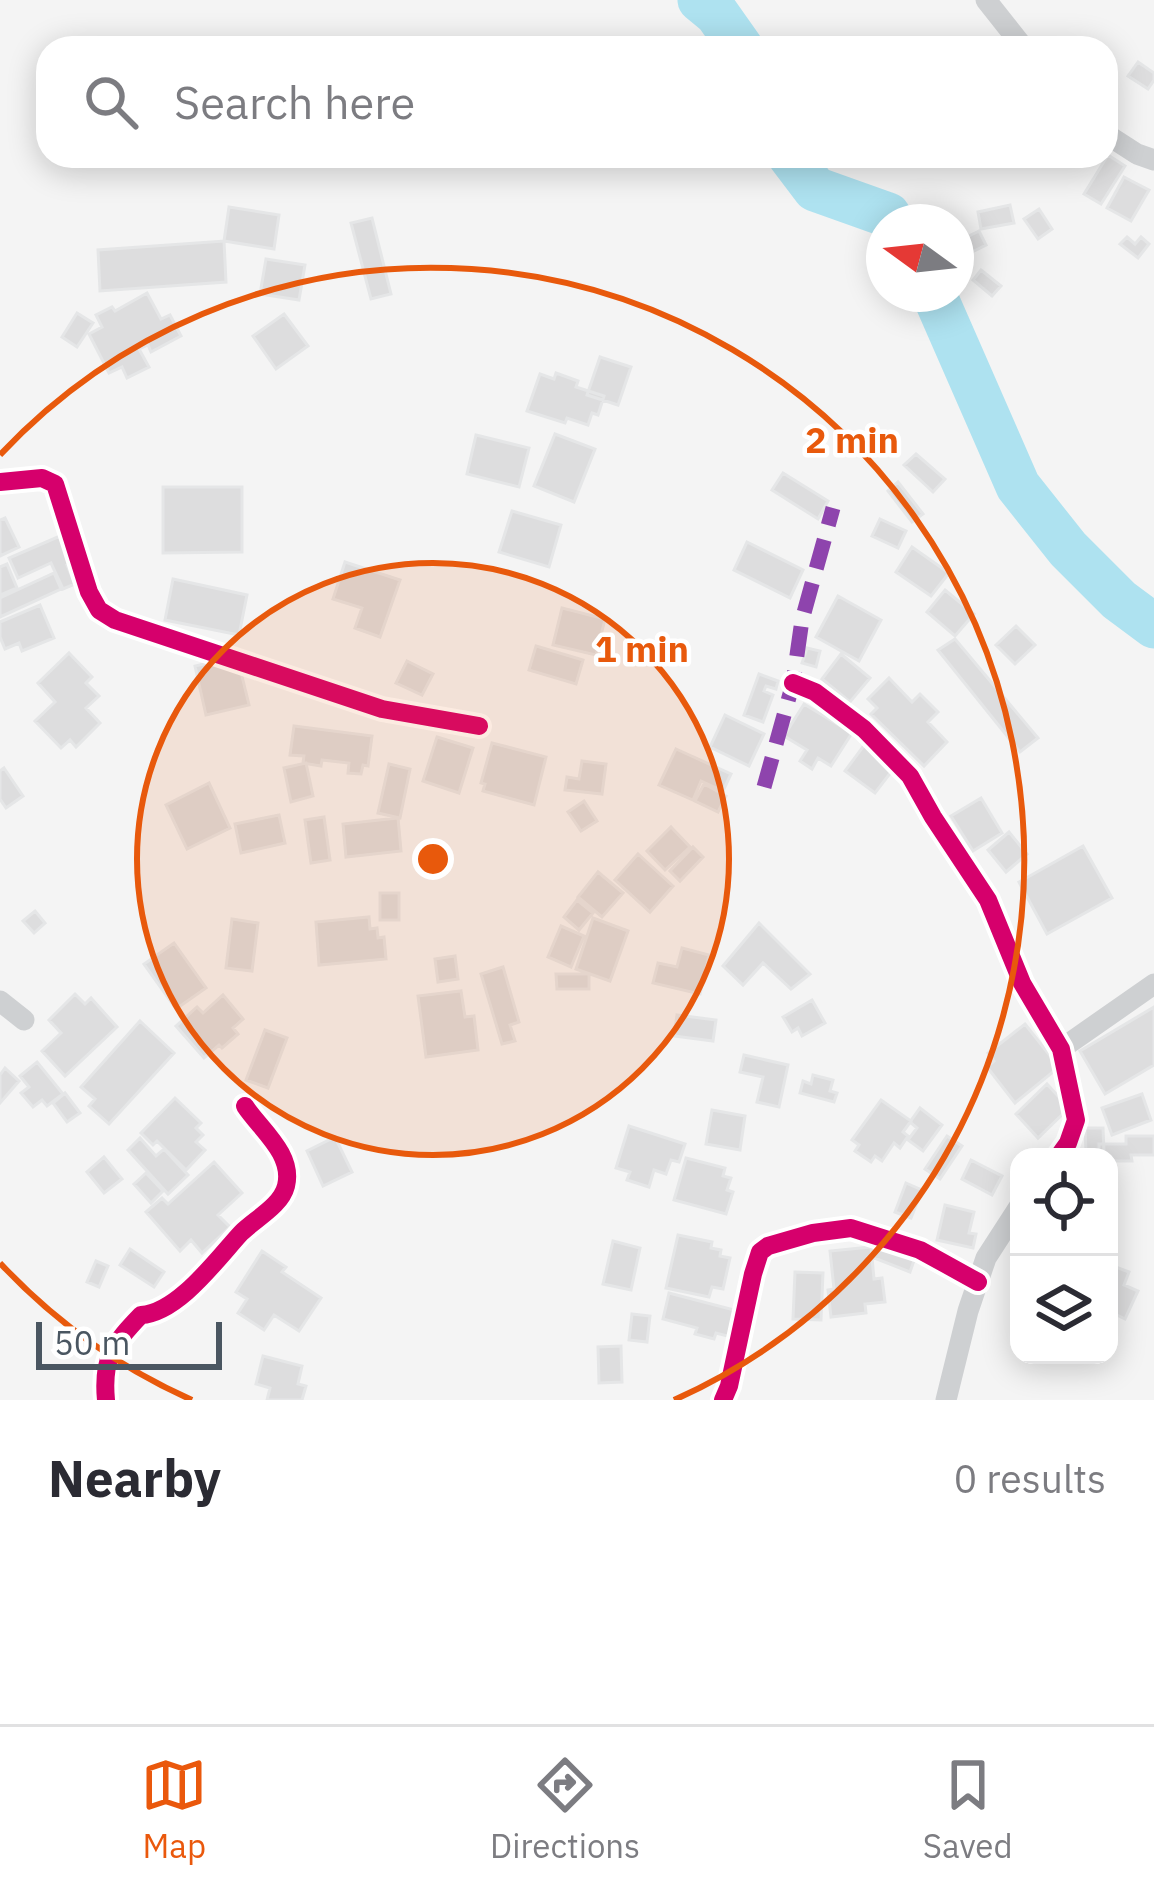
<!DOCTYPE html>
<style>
:root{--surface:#fff;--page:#f7f7f7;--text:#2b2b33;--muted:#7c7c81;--line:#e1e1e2;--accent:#ea580c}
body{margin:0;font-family:"IBM Plex Sans",sans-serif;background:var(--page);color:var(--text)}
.controls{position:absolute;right:36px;bottom:36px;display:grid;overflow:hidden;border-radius:24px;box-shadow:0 6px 30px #0003}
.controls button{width:108px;height:108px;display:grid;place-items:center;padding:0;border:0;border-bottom:3px solid var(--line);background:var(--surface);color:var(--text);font:60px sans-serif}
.compass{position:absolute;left:866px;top:204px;width:108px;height:108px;border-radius:50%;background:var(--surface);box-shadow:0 6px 30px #0003;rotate:285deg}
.scale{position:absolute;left:36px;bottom:30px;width:186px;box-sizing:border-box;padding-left:12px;border:6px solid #4a5661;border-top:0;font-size:33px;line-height:42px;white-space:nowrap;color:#4a5661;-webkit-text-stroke:9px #fff;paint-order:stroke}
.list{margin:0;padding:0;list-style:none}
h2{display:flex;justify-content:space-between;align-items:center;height:156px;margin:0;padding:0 48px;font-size:51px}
h2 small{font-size:39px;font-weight:400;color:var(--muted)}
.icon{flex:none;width:66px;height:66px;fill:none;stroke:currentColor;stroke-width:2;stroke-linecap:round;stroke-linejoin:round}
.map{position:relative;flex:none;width:1154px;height:1400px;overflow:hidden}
.search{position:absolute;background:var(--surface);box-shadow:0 6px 30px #0003;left:36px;right:36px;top:36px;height:132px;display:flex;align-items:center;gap:30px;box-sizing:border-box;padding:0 42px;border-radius:36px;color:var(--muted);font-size:45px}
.sheet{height:324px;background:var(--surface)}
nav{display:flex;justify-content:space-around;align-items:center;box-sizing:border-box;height:168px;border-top:3px solid var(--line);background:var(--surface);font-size:33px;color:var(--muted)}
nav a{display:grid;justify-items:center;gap:6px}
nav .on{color:var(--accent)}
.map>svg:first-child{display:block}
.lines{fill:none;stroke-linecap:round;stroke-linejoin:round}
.river{stroke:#aee2f0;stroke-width:45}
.building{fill:#ddddde;stroke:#e5e6e7;stroke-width:3}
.minor{stroke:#ced0d2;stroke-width:21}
.quiet{stroke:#8e44ad;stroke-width:15;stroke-dasharray:30 15;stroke-linecap:butt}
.cycleway-casing{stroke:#fff;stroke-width:26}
.cycleway{stroke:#d6006c;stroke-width:18}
.ring{fill:none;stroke:#e8590c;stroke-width:6}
.centre{fill:#e8590c;stroke:#fff;stroke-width:6}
.ring-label{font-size:36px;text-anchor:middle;font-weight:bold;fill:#e8590c;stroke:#fff;stroke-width:9;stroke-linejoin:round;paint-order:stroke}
</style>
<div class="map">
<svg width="1154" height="1400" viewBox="0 0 1154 1400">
<rect width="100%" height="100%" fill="#f4f4f4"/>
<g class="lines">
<path class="river" d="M700 0 717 14 741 48
M790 156 815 189 888 215 892 222
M934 294 1018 486 1068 549 1119 600 1154 626"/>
</g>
<path class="building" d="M1138 62 1154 73V80L1148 89 1128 76Z
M1108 155 1125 166 1101 204 1084 194Z
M1124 177 1149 190 1131 221 1107 208Z
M1010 205 1014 223 981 229 978 212Z
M229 207 279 215 274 249 224 241Z
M1039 209 1052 229 1038 239 1024 219Z
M372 218 391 294 371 299 351 223Z
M979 231 986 245 972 252 965 238Z
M1127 237 1135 244 1141 237 1149 244 1138 258 1120 244Z
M224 241 226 282 100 291 98 250Z
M266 259 305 265 299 300 260 294Z
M981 270 1001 286 992 296 973 280Z
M147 293 161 319 170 315 181 336 151 352 148 345 139 349 149 367 127 378 122 367 109 373 89 334 102 327 96 315 112 307 115 311Z
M77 313 93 323 77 347 62 337Z
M284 314 308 346 276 369 253 336Z
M600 357 631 367 618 405 587 395Z
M556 373 578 381 576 387 604 396 598 415 592 413 588 425 567 418 565 423 527 411 540 374 554 379Z
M555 434 595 449 574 502 534 486Z
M476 435 529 448 519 487 467 474Z
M916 454 945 479 933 492 904 465Z
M783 473 828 501 818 519 772 490Z
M898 482 923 514 912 522 888 491Z
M163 487H242V552L163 553Z
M512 511 561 525 549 567 499 552Z
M5 518 19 547 0 556V520Z
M880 519 906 531 898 548 872 536Z
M60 536 72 563 67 565 75 584 63 589 51 563 18 578 9 558Z
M747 542 803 570 790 598 734 570Z
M912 547 949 573 931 596 896 572Z
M345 562 400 580 380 637 355 628 362 608 333 599Z
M7 564 17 588 0 595V567Z
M54 573 61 589 0 617V598Z
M173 579 247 595 239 635 165 620Z
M945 590 974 614 955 636 927 612Z
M838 596 881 620 859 661 816 637Z
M40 605 54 638 22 651 19 643 5 649 0 637V622Z
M562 608 605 619 596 655 553 645Z
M1016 626 1035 645 1015 664 996 645Z
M955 639 1038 738 1020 752 938 650Z
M536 646 583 660 576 684 529 670Z
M807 648 820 651 816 667 802 663Z
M69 653 92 677 86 683 99 696 86 708 100 723 76 747 70 740 61 748 35 721 55 702 38 683Z
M841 654 870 678 850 702 822 679Z
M237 656 249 705 206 715 195 666Z
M407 661 433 674 422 695 396 683Z
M759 674 778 681 776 689 766 686 764 691 773 695 763 722 744 715Z
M889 678 912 702 920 694 938 712 928 722 947 742 924 766 871 714 877 708 868 699Z
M804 704 852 733 831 766 818 758 812 769 800 761 807 750 784 736Z
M725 715 764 734 749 766 710 747Z
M294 726 372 736 368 766 363 765 361 774 348 773 349 763 322 760 321 766 303 763 304 756 290 755Z
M437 737 473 748 459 793 423 781Z
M492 743 546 757 534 805 483 791 485 784 481 783Z
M865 744 895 767 875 793 845 771Z
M676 749 731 774 723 791 701 781 693 800 659 785Z
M582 761 606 764 602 794 565 790 567 777 579 779Z
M306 763 313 796 291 802 284 768Z
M389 764 410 769 400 818 378 813Z
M4 768 23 796 6 808 0 799V771Z
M209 783 230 828 187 849 166 805Z
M704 784 726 796 718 812 695 801Z
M981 798 1002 833 973 851 951 816Z
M584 801 597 821 581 831 568 812Z
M279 815 285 843 241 853 235 824Z
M324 817 330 860 311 863 305 820Z
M398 818 401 851 346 857 343 824Z
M671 827 690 847 665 870 647 851Z
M1009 832 1027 854 1006 872 988 850Z
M1083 846 1112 898 1047 934 1019 882Z
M693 847 703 857 680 881 670 871Z
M638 854 673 886 650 912 615 880Z
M598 872 623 893 602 917 578 897Z
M380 893H399V920H380Z
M577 900 593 913 579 930 564 917Z
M35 911 45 923 34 933 23 921Z
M369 917 370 929 377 928 378 938 384 937 386 959 319 965 316 922Z
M593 918 628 931 610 981 576 969Z
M232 919 258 923 252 971 226 968Z
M759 923 810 974 791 989 763 963 743 985 723 966Z
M561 926 584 936 571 967 548 957Z
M174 943 206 988 176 1009 144 964Z
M682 948 709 955 700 994 653 983 658 963 677 967Z
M455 956 458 979 438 982 435 959Z
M503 967 519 1022 510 1025 515 1041 502 1044 481 974Z
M556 974H589V989H557Z
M461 991 465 1017 474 1016 478 1050 426 1057 418 996Z
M75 994 85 1004 91 998 117 1027 65 1076 42 1051 61 1033 49 1020Z
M223 995 243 1019 233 1028 238 1034 222 1048 219 1045 204 1058 176 1026 197 1007 203 1013Z
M812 1000 825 1023 802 1036 798 1028 792 1032 783 1017Z
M1154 1007V1065L1105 1094 1080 1051Z
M677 1015 716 1020 713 1041 674 1036Z
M140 1021 174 1053 109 1124 89 1106 95 1099 81 1087Z
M1025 1024 1059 1067 1015 1103 987 1067 994 1061 988 1053Z
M265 1030 287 1038 268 1088 246 1080Z
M744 1055 788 1065 779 1107 757 1102 763 1077 740 1072Z
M37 1062 63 1094 47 1106 42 1100 33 1107 21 1093 29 1087 20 1076Z
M5 1068 19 1081 0 1103V1075Z
M813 1075 833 1080 830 1091 837 1093 834 1102 800 1093 803 1081 811 1084Z
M1047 1084 1069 1108 1038 1138 1016 1114Z
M65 1093 80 1113 67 1122 53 1103Z
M1142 1094 1151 1120 1112 1135 1102 1108Z
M175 1098 201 1123 196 1128 203 1135 196 1142 205 1150 186 1170 157 1141 153 1145 141 1133Z
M881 1100 911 1121 903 1132 908 1136 900 1148 894 1143 882 1161 875 1156 871 1162 855 1151 859 1145 852 1140Z
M920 1108 942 1125 923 1151 908 1140 917 1128 910 1122Z
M712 1110 745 1116 740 1150 706 1144Z
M629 1126 685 1144 679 1162 671 1160 666 1174 654 1170 649 1187 627 1180 630 1172 616 1168Z
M1085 1128H1103L1104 1152H1086Z
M947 1136 962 1146 940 1179 925 1169Z
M1126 1136H1154V1155H1131L1132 1161H1109V1157H1099V1144H1126Z
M335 1137 352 1172 323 1186 307 1151Z
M140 1138 156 1156 164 1149 188 1175 168 1194 128 1150Z
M104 1157 122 1179 104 1193 87 1172Z
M686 1158 725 1168 723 1176 731 1178 727 1190 733 1192 726 1214 674 1200Z
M971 1160 1002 1176 992 1195 962 1179Z
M214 1162 242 1193 218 1215 230 1227 202 1253 191 1240 180 1251 146 1212 162 1198 168 1204Z
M146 1173 163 1191 151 1203 134 1184Z
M906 1183 922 1190 911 1218 895 1212Z
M945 1205 974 1212 969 1233 976 1234 973 1248 937 1240Z
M883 1233 919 1246 910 1272 874 1258Z
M678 1235 712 1242 711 1248 721 1250 720 1256 730 1258 723 1289 712 1287 709 1297 666 1288Z
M613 1241 640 1248 631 1290 603 1284Z
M871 1247 874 1279 882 1278 885 1302 865 1304 866 1313 831 1317 828 1290 834 1289 830 1251Z
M130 1249 164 1272 154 1287 120 1265Z
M262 1251 286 1267 282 1272 321 1298 299 1331 274 1315 264 1330 238 1313 247 1299 236 1292Z
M96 1261 108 1266 99 1287 87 1282Z
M1110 1265 1129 1272 1124 1285 1138 1291 1125 1319 1113 1313 1109 1322Z
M795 1272 823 1273 821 1320 793 1319Z
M669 1293 742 1312 735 1338 716 1333 714 1339 695 1334 697 1328 663 1319Z
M632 1314 650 1316 647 1342 629 1340Z
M621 1346 622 1382 599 1383 598 1347Z
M263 1356 302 1366 298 1384 306 1386 302 1400H267L270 1388 256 1384Z"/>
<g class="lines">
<path class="minor" d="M986 0 1024 48
M1106 134 1137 154 1154 160
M0 482 42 478 55 484 89 592 99 610 115 620 382 709 479 726
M793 683 815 692 864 729 910 776 933 817 988 900 1022 983 1061 1049 1076 1120 1068 1143 1058 1157
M0 1001 24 1020
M1061 1049 1154 984
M106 1400C102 1358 113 1344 141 1315 178 1313 217 1259 241 1233 255 1219 281 1206 286 1186 294 1154 260 1129 245 1106
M723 1400 729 1386 753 1274 760 1252 768 1246 813 1233 851 1228 920 1250 978 1282
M946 1400 968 1311 986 1258 1019 1207"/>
<path class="quiet" d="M764 787 793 683 802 620 833 508"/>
<defs>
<path id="cycleway" d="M0 482 42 478 55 484 89 592 99 610 115 620 382 709 479 726
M793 683 815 692 864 729 910 776 933 817 988 900 1022 983 1061 1049 1076 1120 1068 1143 1058 1157
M106 1400C102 1358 113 1344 141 1315 178 1313 217 1259 241 1233 255 1219 281 1206 286 1186 294 1154 260 1129 245 1106
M723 1400 729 1386 753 1274 760 1252 768 1246 813 1233 851 1228 920 1250 978 1282"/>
</defs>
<use href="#cycleway" class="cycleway-casing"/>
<use href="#cycleway" class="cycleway"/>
</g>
<circle cx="433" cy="859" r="296" fill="#e8590c" fill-opacity=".12"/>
<g class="ring">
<circle cx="433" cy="859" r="296"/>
<path d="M192 1400A592 592 0 0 1 0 1263M0 455A592 592 0 1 1 674 1400"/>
</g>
<circle cx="433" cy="859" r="18" class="centre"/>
<g class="ring-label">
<text x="852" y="453">2 min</text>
<text x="642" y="662">1 min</text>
</g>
</svg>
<div class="controls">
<button><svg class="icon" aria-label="locate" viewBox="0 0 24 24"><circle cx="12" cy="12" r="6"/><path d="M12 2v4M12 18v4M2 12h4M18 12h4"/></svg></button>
<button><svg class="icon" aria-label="layers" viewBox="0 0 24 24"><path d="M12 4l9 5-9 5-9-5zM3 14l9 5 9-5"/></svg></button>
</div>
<svg class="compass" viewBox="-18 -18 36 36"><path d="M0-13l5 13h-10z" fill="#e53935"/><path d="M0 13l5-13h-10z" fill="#7c7c81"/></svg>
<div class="scale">50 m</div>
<div class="search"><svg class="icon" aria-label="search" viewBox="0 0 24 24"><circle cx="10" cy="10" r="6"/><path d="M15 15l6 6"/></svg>Search here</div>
</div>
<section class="sheet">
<h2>Nearby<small>0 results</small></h2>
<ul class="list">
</ul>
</section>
<nav>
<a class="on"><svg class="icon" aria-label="map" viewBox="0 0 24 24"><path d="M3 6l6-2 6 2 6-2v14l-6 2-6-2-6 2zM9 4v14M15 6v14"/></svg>Map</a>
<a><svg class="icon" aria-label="directions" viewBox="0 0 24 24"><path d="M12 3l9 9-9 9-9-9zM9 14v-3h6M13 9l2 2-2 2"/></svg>Directions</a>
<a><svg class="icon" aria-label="saved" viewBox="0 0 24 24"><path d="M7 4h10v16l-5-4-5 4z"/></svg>Saved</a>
</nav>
